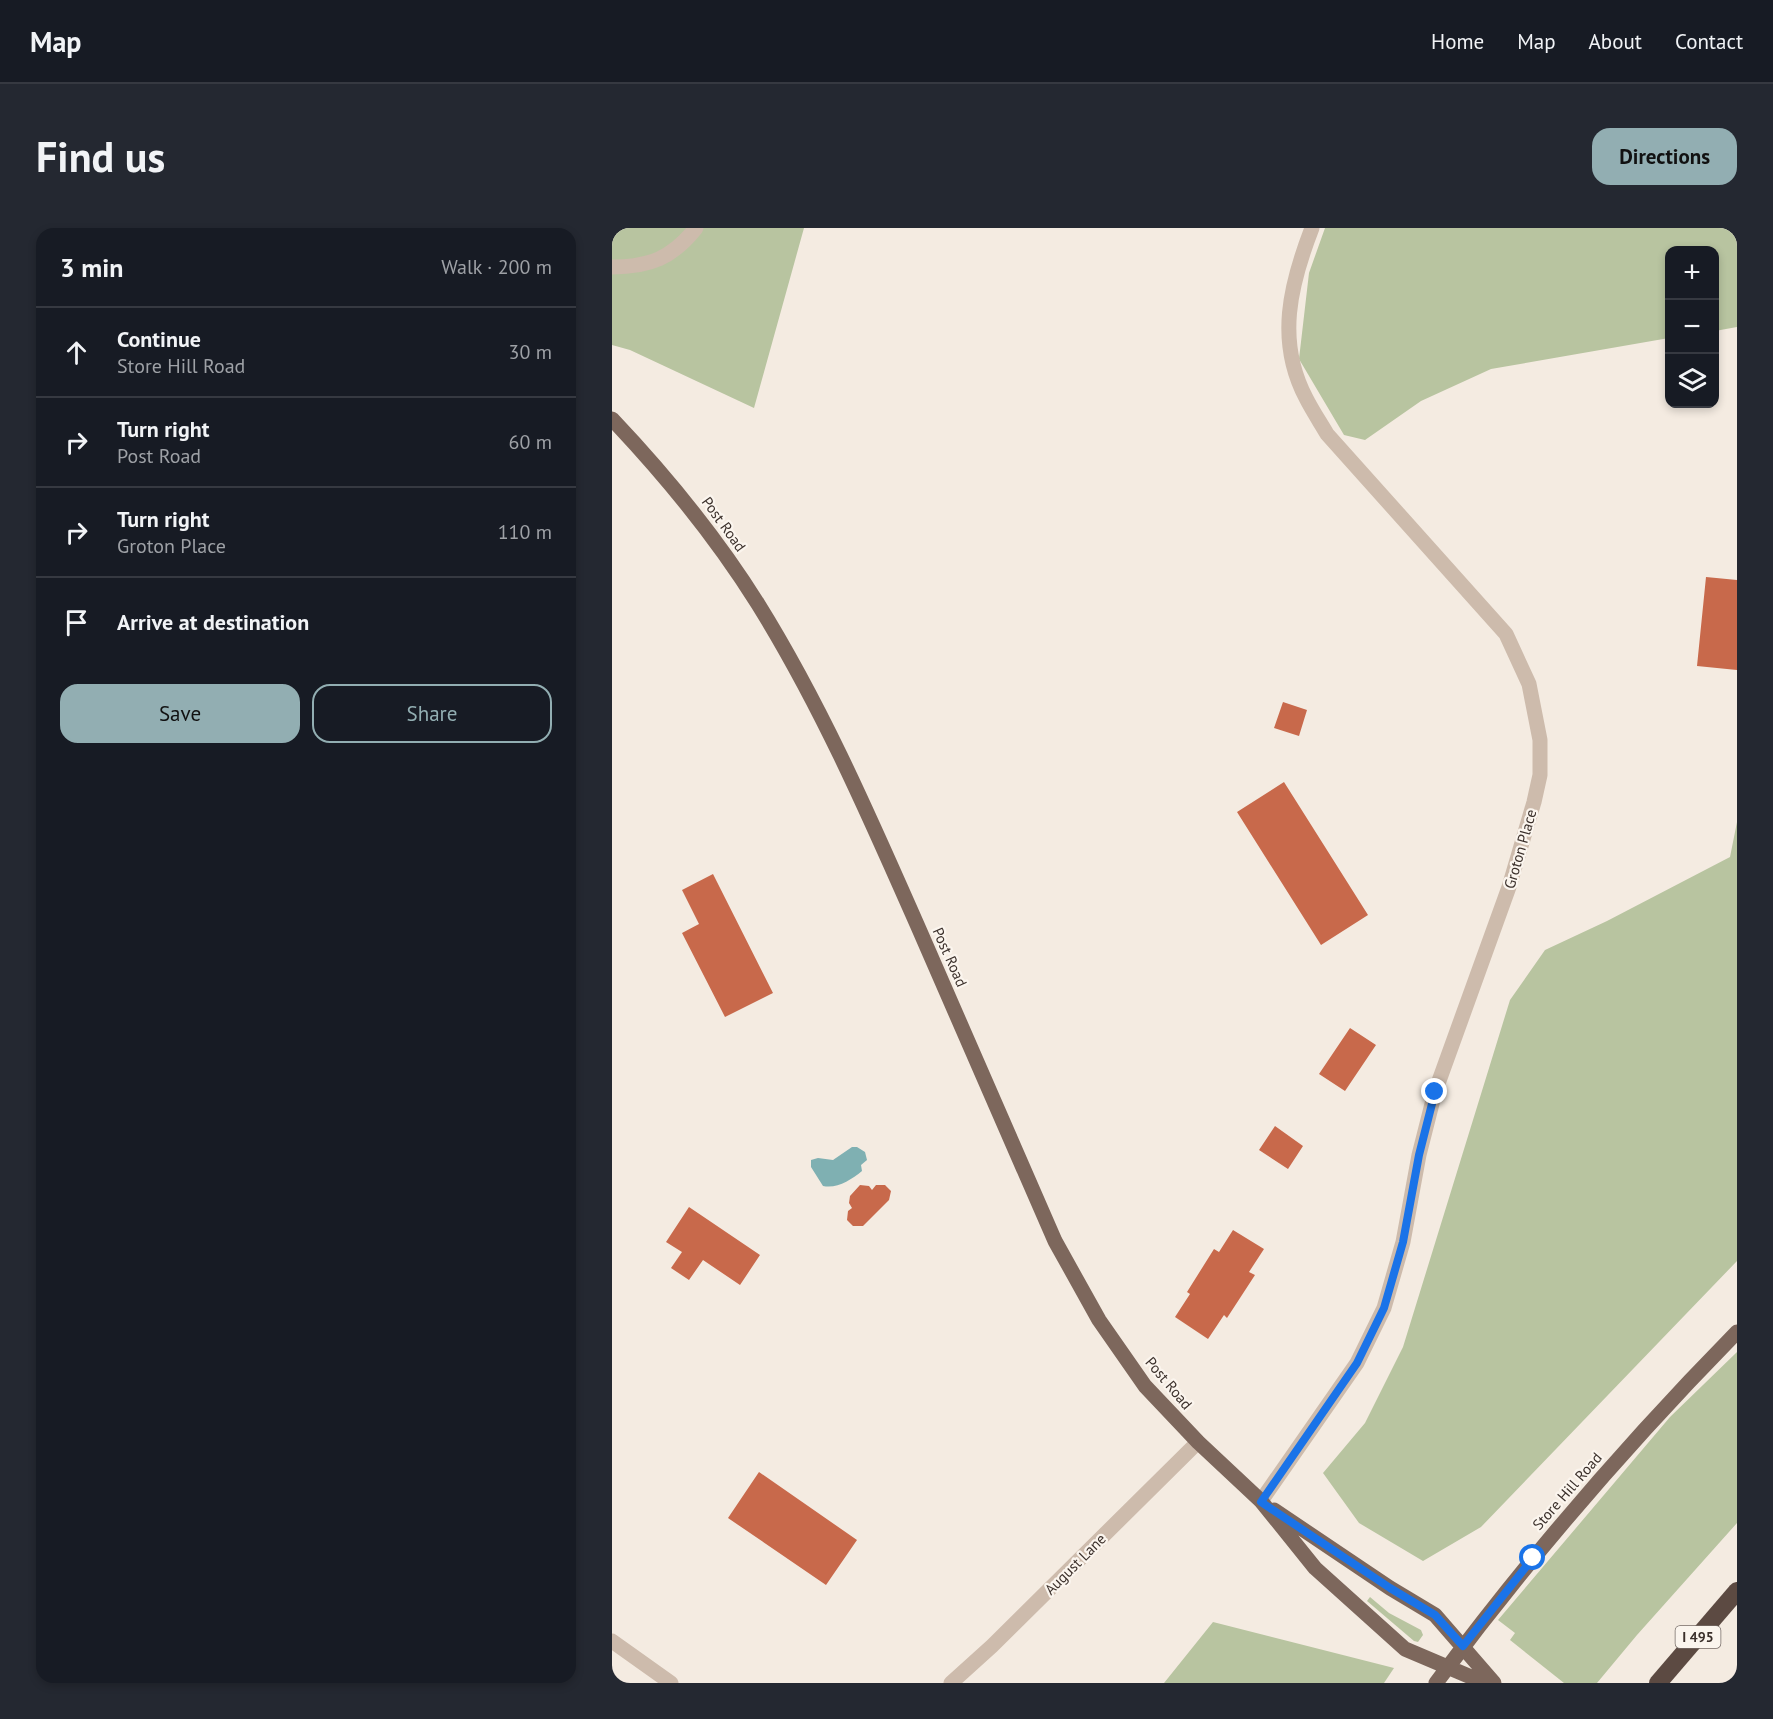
<!DOCTYPE html>
<meta charset="utf-8">
<style>
:root{--surface:#171b24;--page:#242831;--text:#f1f3f6;--muted:#9ea1a6;--line:#363941;--accent:#92aeb2}
body{margin:0;font-family:"PT Sans",sans-serif;background:var(--page);color:var(--text)}
.controls{position:absolute;right:18px;top:18px;display:grid;overflow:hidden;border-radius:12px;box-shadow:0 3px 9px #0003}
.controls button{width:54px;height:54px;display:grid;place-items:center;padding:0;border:0;border-bottom:2px solid var(--line);background:var(--surface);color:var(--text);font:30px sans-serif}
.stop{position:absolute;width:18px;height:18px;margin:-14px;border:4px solid #1a73e8;border-radius:50%;background:#fff}
.stop.end{background:#1a73e8;border-color:#fff;box-shadow:0 2px 6px #0008}
.list{margin:0;padding:0;list-style:none}
h2{display:flex;justify-content:space-between;align-items:center;height:78px;margin:0;padding:0 24px;font-size:26px}
h2 small{font-size:20px;font-weight:400;color:var(--muted)}
.list li{display:grid;grid-template-columns:39px 1fr auto;gap:18px;align-items:center;box-sizing:border-box;height:90px;padding:0 24px;border-top:2px solid var(--line)}
.list b{display:block;font-size:22px;white-space:nowrap}
.list p{margin:0;font-size:20px;white-space:nowrap;color:var(--muted)}
.list em{font-size:20px;font-style:normal;color:var(--muted)}
.actions{display:flex;gap:12px;padding:18px 24px}
.actions a{flex:1;padding:14px 0;border:2px solid var(--accent);border-radius:18px;text-align:center;font-size:21px;color:var(--accent)}
.actions .main{background:var(--accent);color:#111}
.icon{flex:none;width:33px;height:33px;fill:none;stroke:currentColor;stroke-width:2;stroke-linecap:round;stroke-linejoin:round}
.map{position:relative;flex:none;width:1125px;height:1455px;overflow:hidden;border-radius:18px}
header{display:flex;align-items:center;gap:36px;box-sizing:border-box;height:84px;padding:0 30px;background:var(--surface);border-bottom:2px solid var(--line)}
header strong{font-size:28px}
nav{display:flex;gap:33px;margin-inline-start:auto;font-size:21px}
.intro{display:flex;align-items:center;justify-content:space-between;box-sizing:border-box;height:144px;padding:0 36px}
h1{margin:0;font-size:42px}
.button{padding:15px 27px;border-radius:18px;background:var(--accent);color:#111;font-size:21px;font-weight:700}
main{display:flex;gap:36px;padding:0 36px}
aside{flex:1;background:var(--surface);border-radius:18px;box-shadow:0 3px 9px #0003}
.map>svg:first-child{display:block}
.green{fill:#b8c4a0}
.water{fill:#7fb0b2}
.building{fill:#c8694b}
.lines{fill:none;stroke-linecap:round;stroke-linejoin:round}
.minor{stroke:#cdbbac;stroke-width:15}
.major{stroke:#7d675c;stroke-width:15}
.highway{stroke:#5c4a42;stroke-width:18}
.route{stroke:#1a73e8;stroke-width:8}
.labels{text-anchor:middle;dominant-baseline:central;stroke-width:4.5;stroke-linejoin:round;paint-order:stroke}
.shield{fill:#fbf5ee;stroke:#756b66;stroke-width:1.5}
.shield-label{font-size:14px;font-weight:bold;fill:#3b302b}
.street-label{font-size:15px;fill:#3b302b;stroke:#fbf5ee}
</style>
<header>
<strong>Map</strong>
<nav><a>Home</a><a>Map</a><a>About</a><a>Contact</a></nav>
</header>
<div class="intro"><h1>Find us</h1><a class="button">Directions</a></div>
<main>
<aside>
<h2>3 min<small>Walk · 200 m</small></h2>
<ul class="list">
<li><svg class="icon" aria-label="ahead" viewBox="0 0 24 24"><path d="M12 20V5M6 11l6-6 6 6"/></svg><div><b>Continue</b><p>Store Hill Road</p></div><em>30 m</em></li>
<li><svg class="icon" aria-label="right" viewBox="0 0 24 24"><path d="M7 20v-9h11M14 6l5 5-5 5"/></svg><div><b>Turn right</b><p>Post Road</p></div><em>60 m</em></li>
<li><svg class="icon" aria-label="right" viewBox="0 0 24 24"><path d="M7 20v-9h11M14 6l5 5-5 5"/></svg><div><b>Turn right</b><p>Groton Place</p></div><em>110 m</em></li>
<li><svg class="icon" aria-label="arrive" viewBox="0 0 24 24"><path d="M6 21V4h12l-3 4 3 4H6"/></svg><div><b>Arrive at destination</b></div></li>
</ul>
<div class="actions"><a class="main">Save</a><a>Share</a></div>
</aside>
<div class="map">
<svg width="1125" height="1455" viewBox="0 0 1125 1455">
<rect width="100%" height="100%" fill="#f4ebe1"/>
<path class="green" d="M0 0H192L142 180 18 122 0 117Z
M713 0H1125V99L1103 103 1102 22H1058L1057 110 879 141 809 173 753 212 732 207 687 131 697 45Z
M1125 594V1033L869 1299 811 1333 747 1295 711 1245 753 1195 791 1119 898 772 933 722 995 693 1118 629Z
M1125 1124V1295L1025 1407 985 1455H952L898 1412 903 1405 886 1392 1058 1189Z
M758 1369 777 1385 809 1402 811 1407 806 1414 802 1413 755 1373Z
M601 1394 782 1440 772 1455H552Z"/>
<path class="water" d="M240 919H245L253 924 255 932 249 937 250 943C239 952 225 961 211 958L199 939V932L206 930 221 932Z"/>
<path class="building" d="M1094 349 1125 352V442L1085 438Z
M671 474 695 482 687 508 662 500Z
M672 554 756 687 709 717 625 584Z
M101 646 161 765 113 789 70 705 87 696 70 662Z
M738 800 764 817 733 863 707 846Z
M663 898 691 918 676 941 647 922Z
M248 957 257 958 260 962 264 957H273L279 963 277 972 251 998H241L235 992 236 983 240 980 237 975 238 968Z
M77 979 148 1027 128 1057 91 1032 77 1052 59 1040 70 1024 54 1014Z
M621 1002 652 1021 637 1044 643 1047 615 1090 612 1087 596 1111 563 1089 578 1066 575 1064 602 1021 607 1024Z
M147 1244 245 1312 214 1357 116 1290Z"/>
<g class="lines">
<path class="minor" d="M0 39C38 39 60 30 84 0
M649 1273 745 1135 772 1080 791 1014 807 927 823 864 897 659 922 574 928 547V512L917 456 894 406 715 206C708 194 700 182 694 170 664 113 678 57 700 0
M0 1413 59 1455
M339 1455 380 1418 586 1214"/>
<path class="major" d="M0 191C54 248 104 309 146 376 210 479 258 590 307 701 352 805 397 909 443 1013L487 1092 533 1158 586 1214 649 1273 703 1340 793 1421 873 1455
M662 1282 778 1360 823 1387 882 1455
M824 1455C916 1331 1017 1214 1125 1104"/>
<path class="highway" d="M1046 1455 1125 1363"/>
</g>
<g class="lines">
<path class="route" d="M823 864 807 927 791 1014 772 1080 745 1135 649 1274 778 1360 823 1387 851 1418 921 1330"/>
</g>
<g class="labels">
<rect class="shield" x="1063.5" y="1398" width="45" height="22" rx="4.5"/>
<g class="shield-label">
<text x="1086" y="1409">I 495</text>
</g>
<g class="street-label">
<text transform="translate(112 296) rotate(54)">Post Road</text>
<text transform="translate(908 621) rotate(-74)">Groton Place</text>
<text transform="translate(338 729) rotate(66)">Post Road</text>
<text transform="translate(557 1155) rotate(50)">Post Road</text>
<text transform="translate(955 1263) rotate(-49)">Store Hill Road</text>
<text transform="translate(463 1336) rotate(-45)">August Lane</text>
</g>
</g>
</svg>
<div class="controls">
<button>+</button>
<button>−</button>
<button><svg class="icon" aria-label="layers" viewBox="0 0 24 24"><path d="M12 4l9 5-9 5-9-5zM3 14l9 5 9-5"/></svg></button>
</div>
<div class="stop" style="left:921px;top:1330px"></div>
<div class="stop end" style="left:823px;top:864px"></div>
</div>
</main>
